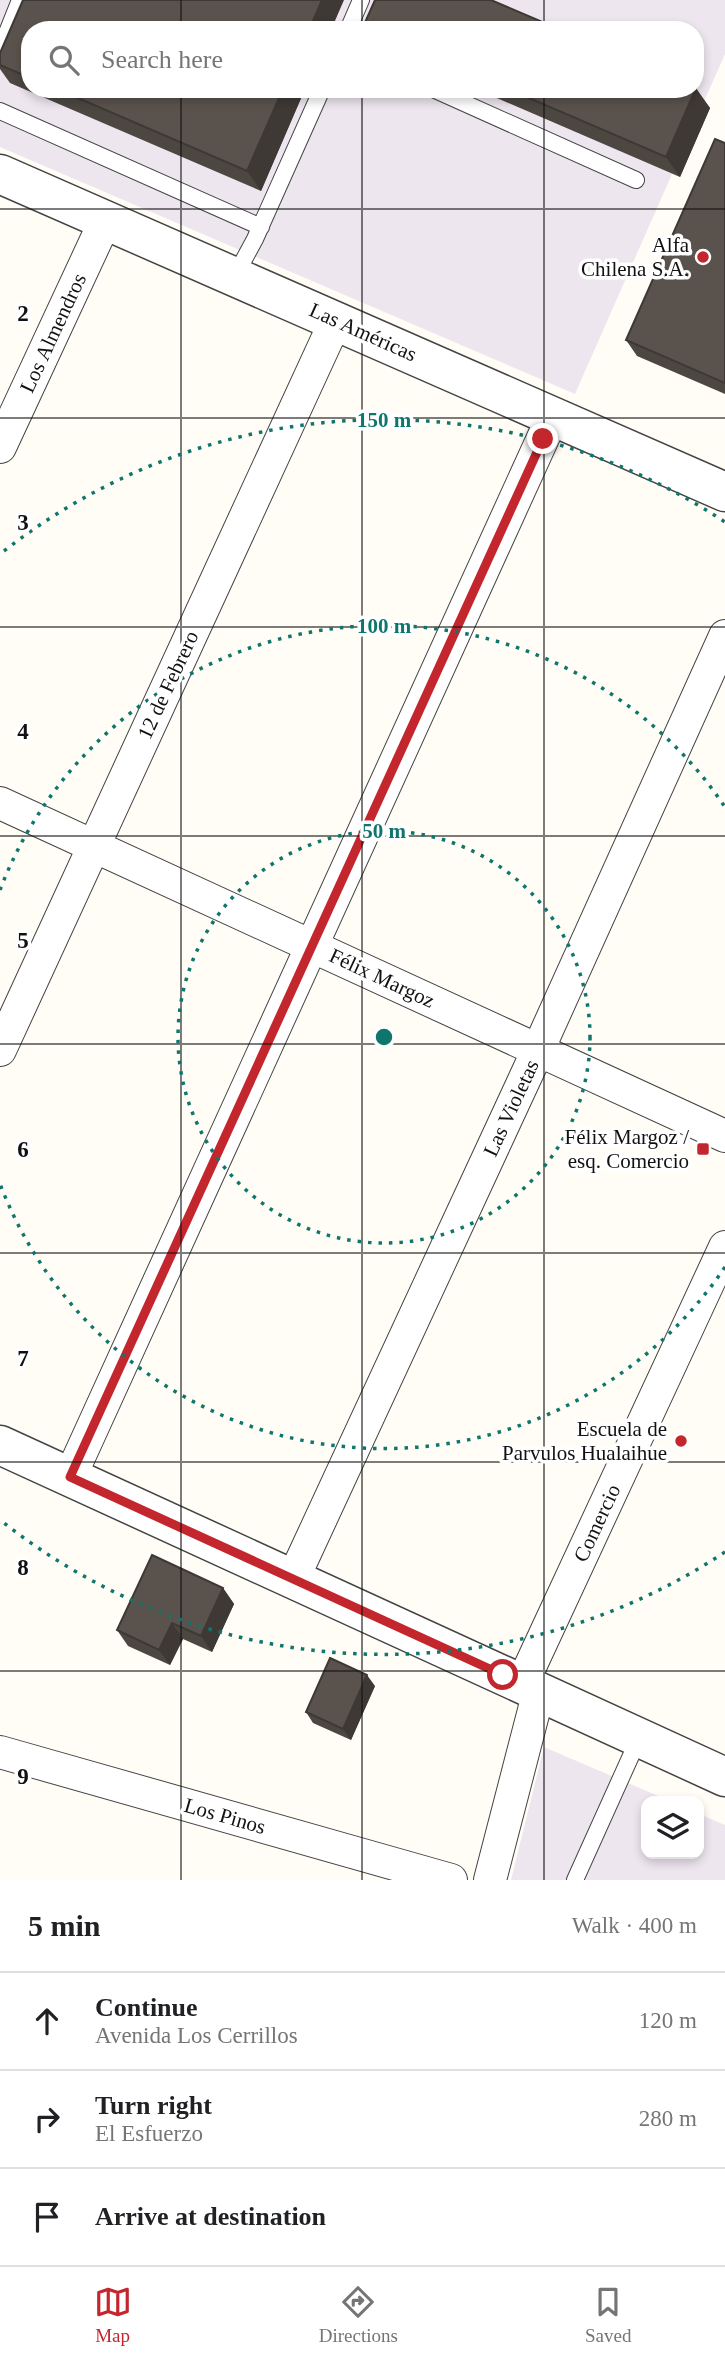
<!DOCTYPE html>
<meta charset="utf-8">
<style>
:root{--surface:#fff;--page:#f6f6f6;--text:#202124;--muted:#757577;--line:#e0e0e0;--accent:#c4262e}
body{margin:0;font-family:"Times New Roman",serif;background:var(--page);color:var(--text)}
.controls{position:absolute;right:21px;bottom:21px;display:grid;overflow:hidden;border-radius:14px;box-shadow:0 4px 10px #0003}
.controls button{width:63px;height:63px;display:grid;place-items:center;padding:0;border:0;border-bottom:2px solid var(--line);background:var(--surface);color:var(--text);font:35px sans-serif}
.stop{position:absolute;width:21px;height:21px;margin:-16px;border:5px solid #c4262e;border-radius:50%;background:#fff}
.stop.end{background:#c4262e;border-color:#fff;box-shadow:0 2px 7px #0008}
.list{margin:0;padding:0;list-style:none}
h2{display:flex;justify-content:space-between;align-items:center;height:91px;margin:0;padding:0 28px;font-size:30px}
h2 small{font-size:23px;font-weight:400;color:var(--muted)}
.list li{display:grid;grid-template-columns:46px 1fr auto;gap:21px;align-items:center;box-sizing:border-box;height:98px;padding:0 28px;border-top:2px solid var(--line)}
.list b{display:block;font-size:26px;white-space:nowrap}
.list p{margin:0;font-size:23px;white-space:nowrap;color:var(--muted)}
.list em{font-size:23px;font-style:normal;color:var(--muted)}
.icon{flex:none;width:38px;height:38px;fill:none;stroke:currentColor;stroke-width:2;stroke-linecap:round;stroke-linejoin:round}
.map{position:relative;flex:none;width:725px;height:1880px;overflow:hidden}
.search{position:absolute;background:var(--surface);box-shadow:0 4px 10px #0003;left:21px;right:21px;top:21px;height:77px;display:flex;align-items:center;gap:18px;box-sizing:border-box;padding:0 24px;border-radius:28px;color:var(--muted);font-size:26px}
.sheet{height:385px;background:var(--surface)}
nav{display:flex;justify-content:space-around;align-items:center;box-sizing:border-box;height:98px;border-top:2px solid var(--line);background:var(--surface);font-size:19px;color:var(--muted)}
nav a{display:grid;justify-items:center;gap:4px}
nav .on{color:var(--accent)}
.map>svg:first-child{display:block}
.industrial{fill:#eee6ef;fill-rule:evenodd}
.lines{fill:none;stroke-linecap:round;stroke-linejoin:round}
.service-casing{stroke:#444;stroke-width:18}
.minor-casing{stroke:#444;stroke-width:34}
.tertiary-casing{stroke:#444;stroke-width:41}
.service{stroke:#fff;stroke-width:16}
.minor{stroke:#fff;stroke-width:32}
.tertiary{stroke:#fff;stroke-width:38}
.wall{fill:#4d4742}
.shaded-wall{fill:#3f3936}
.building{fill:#5a524d;stroke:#3f3936;stroke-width:2}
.route{stroke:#c4262e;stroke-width:9}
.grid{fill:none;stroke:#111;stroke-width:2;stroke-opacity:0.55}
.ring{fill:none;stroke:#0f766e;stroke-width:3.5;stroke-dasharray:3.5 7}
.poi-dot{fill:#c4262e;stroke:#fff;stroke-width:2.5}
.labels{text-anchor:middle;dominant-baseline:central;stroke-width:7;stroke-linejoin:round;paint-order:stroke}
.poi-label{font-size:21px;fill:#111;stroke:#fff;text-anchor:end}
.street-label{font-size:21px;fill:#111;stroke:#fff}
.grid-label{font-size:23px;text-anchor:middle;font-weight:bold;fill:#111;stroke:#fff;stroke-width:7;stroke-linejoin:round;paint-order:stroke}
.centre{fill:#0f766e;stroke:#fff;stroke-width:3.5}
.ring-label{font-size:21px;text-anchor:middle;font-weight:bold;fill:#0f766e;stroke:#fff;stroke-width:7;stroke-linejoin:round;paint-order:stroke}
</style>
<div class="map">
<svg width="725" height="1880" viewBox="0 0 725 1880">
<rect width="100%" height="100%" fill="#fffdf5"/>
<path class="industrial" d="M0 0H725V54L575 394 0 147ZM30 30H695V89H30Z
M544 1747 670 1801H646V1854H699V1814L725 1825V1880H511Z"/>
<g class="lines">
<defs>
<path id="service" d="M348 30 361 0
M0 50 20 0
M433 89 636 180
M0 111 261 227
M235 276 255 239 322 89
M575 1880 639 1738"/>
<path id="minor" d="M0 447 106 219
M0 803 725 1136
M0 1050 336 320
M70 1477 553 416
M293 1579 538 1050 725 636
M522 1684 725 1247
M0 1752 451 1880
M490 1880 539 1691"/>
<path id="tertiary" d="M0 174 725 492
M0 1445 725 1777"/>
</defs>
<use href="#service" class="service-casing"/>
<use href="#minor" class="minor-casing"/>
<use href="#tertiary" class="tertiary-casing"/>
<use href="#service" class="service"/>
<use href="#minor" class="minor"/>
<use href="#tertiary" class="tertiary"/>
</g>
<path class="wall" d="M30 30V89H305L261 191 10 83 0 69V53Z
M476 89H695L710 108 680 177Z
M725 143V394L637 356 626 340Z
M223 1588 234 1604 212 1652 183 1639 170 1665 128 1646 117 1630Z
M375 1686 351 1740 313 1723 306 1712Z"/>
<path class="shaded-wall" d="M322 0H344L331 30H309Z
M696 88 710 108 680 177 666 157Z
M283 89H305L261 191 247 171Z
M223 1588 234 1604 212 1652 201 1636Z
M172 1623 183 1639 170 1665 159 1650Z
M367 1675 375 1686 351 1740 343 1729Z"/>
<path class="building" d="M23 0H322L309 30H30V78L0 65V53Z
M375 0H491L561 30H370L363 27Z
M695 88H696L666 157 508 89H695Z
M57 89H283L247 171Z
M715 139 725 143V383L626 340Z
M152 1555 223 1588 201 1636 172 1623 159 1650 117 1630Z
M330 1658 367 1675 343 1729 306 1712Z"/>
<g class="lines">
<path class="route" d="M503 1675 70 1477 543 439"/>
</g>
<path class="grid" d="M181 0V30M362 0V30M544 0V30M181 89V1880M362 89V1880M544 89V1880M0 209H725M0 418H725M0 627H725M0 836H725M0 1044H725M0 1253H725M0 1462H725M0 1671H725"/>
<g class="ring">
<circle cx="384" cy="1037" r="206"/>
<path d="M725 1267A411 411 0 0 1 0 1184M0 890A411 411 0 0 1 725 807"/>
<path d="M725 1552A617 617 0 0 1 4 1523M4 551A617 617 0 0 1 725 522"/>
</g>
<g class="poi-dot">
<circle cx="703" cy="257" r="7"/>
<rect x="696" y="1142" width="14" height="14" rx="3.5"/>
<circle cx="681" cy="1441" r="7"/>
</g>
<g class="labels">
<g class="poi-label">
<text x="689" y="245">Alfa<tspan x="689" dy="24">Chilena S.A.</tspan></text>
<text x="689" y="1137">Félix Margoz /<tspan x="689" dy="24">esq. Comercio</tspan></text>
<text x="667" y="1429">Escuela de<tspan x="667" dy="24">Parvulos Hualaihue</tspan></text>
</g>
<g class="street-label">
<text transform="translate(363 332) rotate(24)">Las Américas</text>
<text transform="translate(53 333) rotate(-65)">Los Almendros</text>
<text transform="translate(168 685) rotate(-65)">12 de Febrero</text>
<text transform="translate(382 978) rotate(25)">Félix Margoz</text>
<text transform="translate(511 1108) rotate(-65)">Las Violetas</text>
<text transform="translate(597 1523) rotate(-65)">Comercio</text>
<text transform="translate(225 1816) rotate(16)">Los Pinos</text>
</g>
</g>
<g class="grid-label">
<text x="23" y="321">2</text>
<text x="23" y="530">3</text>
<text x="23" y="739">4</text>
<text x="23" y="948">5</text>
<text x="23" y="1157">6</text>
<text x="23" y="1366">7</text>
<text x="23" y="1575">8</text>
<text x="23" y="1784">9</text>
</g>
<circle cx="384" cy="1037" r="10" class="centre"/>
<g class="ring-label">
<text x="384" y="427">150 m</text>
<text x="384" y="633">100 m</text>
<text x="384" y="838">50 m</text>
</g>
</svg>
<div class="controls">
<button><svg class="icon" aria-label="layers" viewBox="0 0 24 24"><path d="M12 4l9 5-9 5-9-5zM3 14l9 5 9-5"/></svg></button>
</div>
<div class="stop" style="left:503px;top:1675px"></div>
<div class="stop end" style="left:543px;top:439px"></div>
<div class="search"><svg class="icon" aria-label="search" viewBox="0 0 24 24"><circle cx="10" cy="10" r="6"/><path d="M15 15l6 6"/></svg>Search here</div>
</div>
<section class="sheet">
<h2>5 min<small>Walk · 400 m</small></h2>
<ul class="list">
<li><svg class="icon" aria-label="ahead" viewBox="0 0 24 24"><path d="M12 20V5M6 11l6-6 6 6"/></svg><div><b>Continue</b><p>Avenida Los Cerrillos</p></div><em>120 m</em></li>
<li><svg class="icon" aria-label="right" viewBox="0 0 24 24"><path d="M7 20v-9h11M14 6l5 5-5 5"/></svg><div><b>Turn right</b><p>El Esfuerzo</p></div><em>280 m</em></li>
<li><svg class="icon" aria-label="arrive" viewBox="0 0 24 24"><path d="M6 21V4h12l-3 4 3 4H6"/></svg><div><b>Arrive at destination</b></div></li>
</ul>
</section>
<nav>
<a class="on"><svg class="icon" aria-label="map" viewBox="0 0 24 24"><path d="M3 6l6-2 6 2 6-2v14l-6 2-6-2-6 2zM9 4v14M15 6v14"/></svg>Map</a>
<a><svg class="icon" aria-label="directions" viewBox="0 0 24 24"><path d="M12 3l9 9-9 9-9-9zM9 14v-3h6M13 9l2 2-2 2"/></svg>Directions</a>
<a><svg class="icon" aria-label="saved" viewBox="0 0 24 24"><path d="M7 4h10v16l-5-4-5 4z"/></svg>Saved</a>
</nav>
